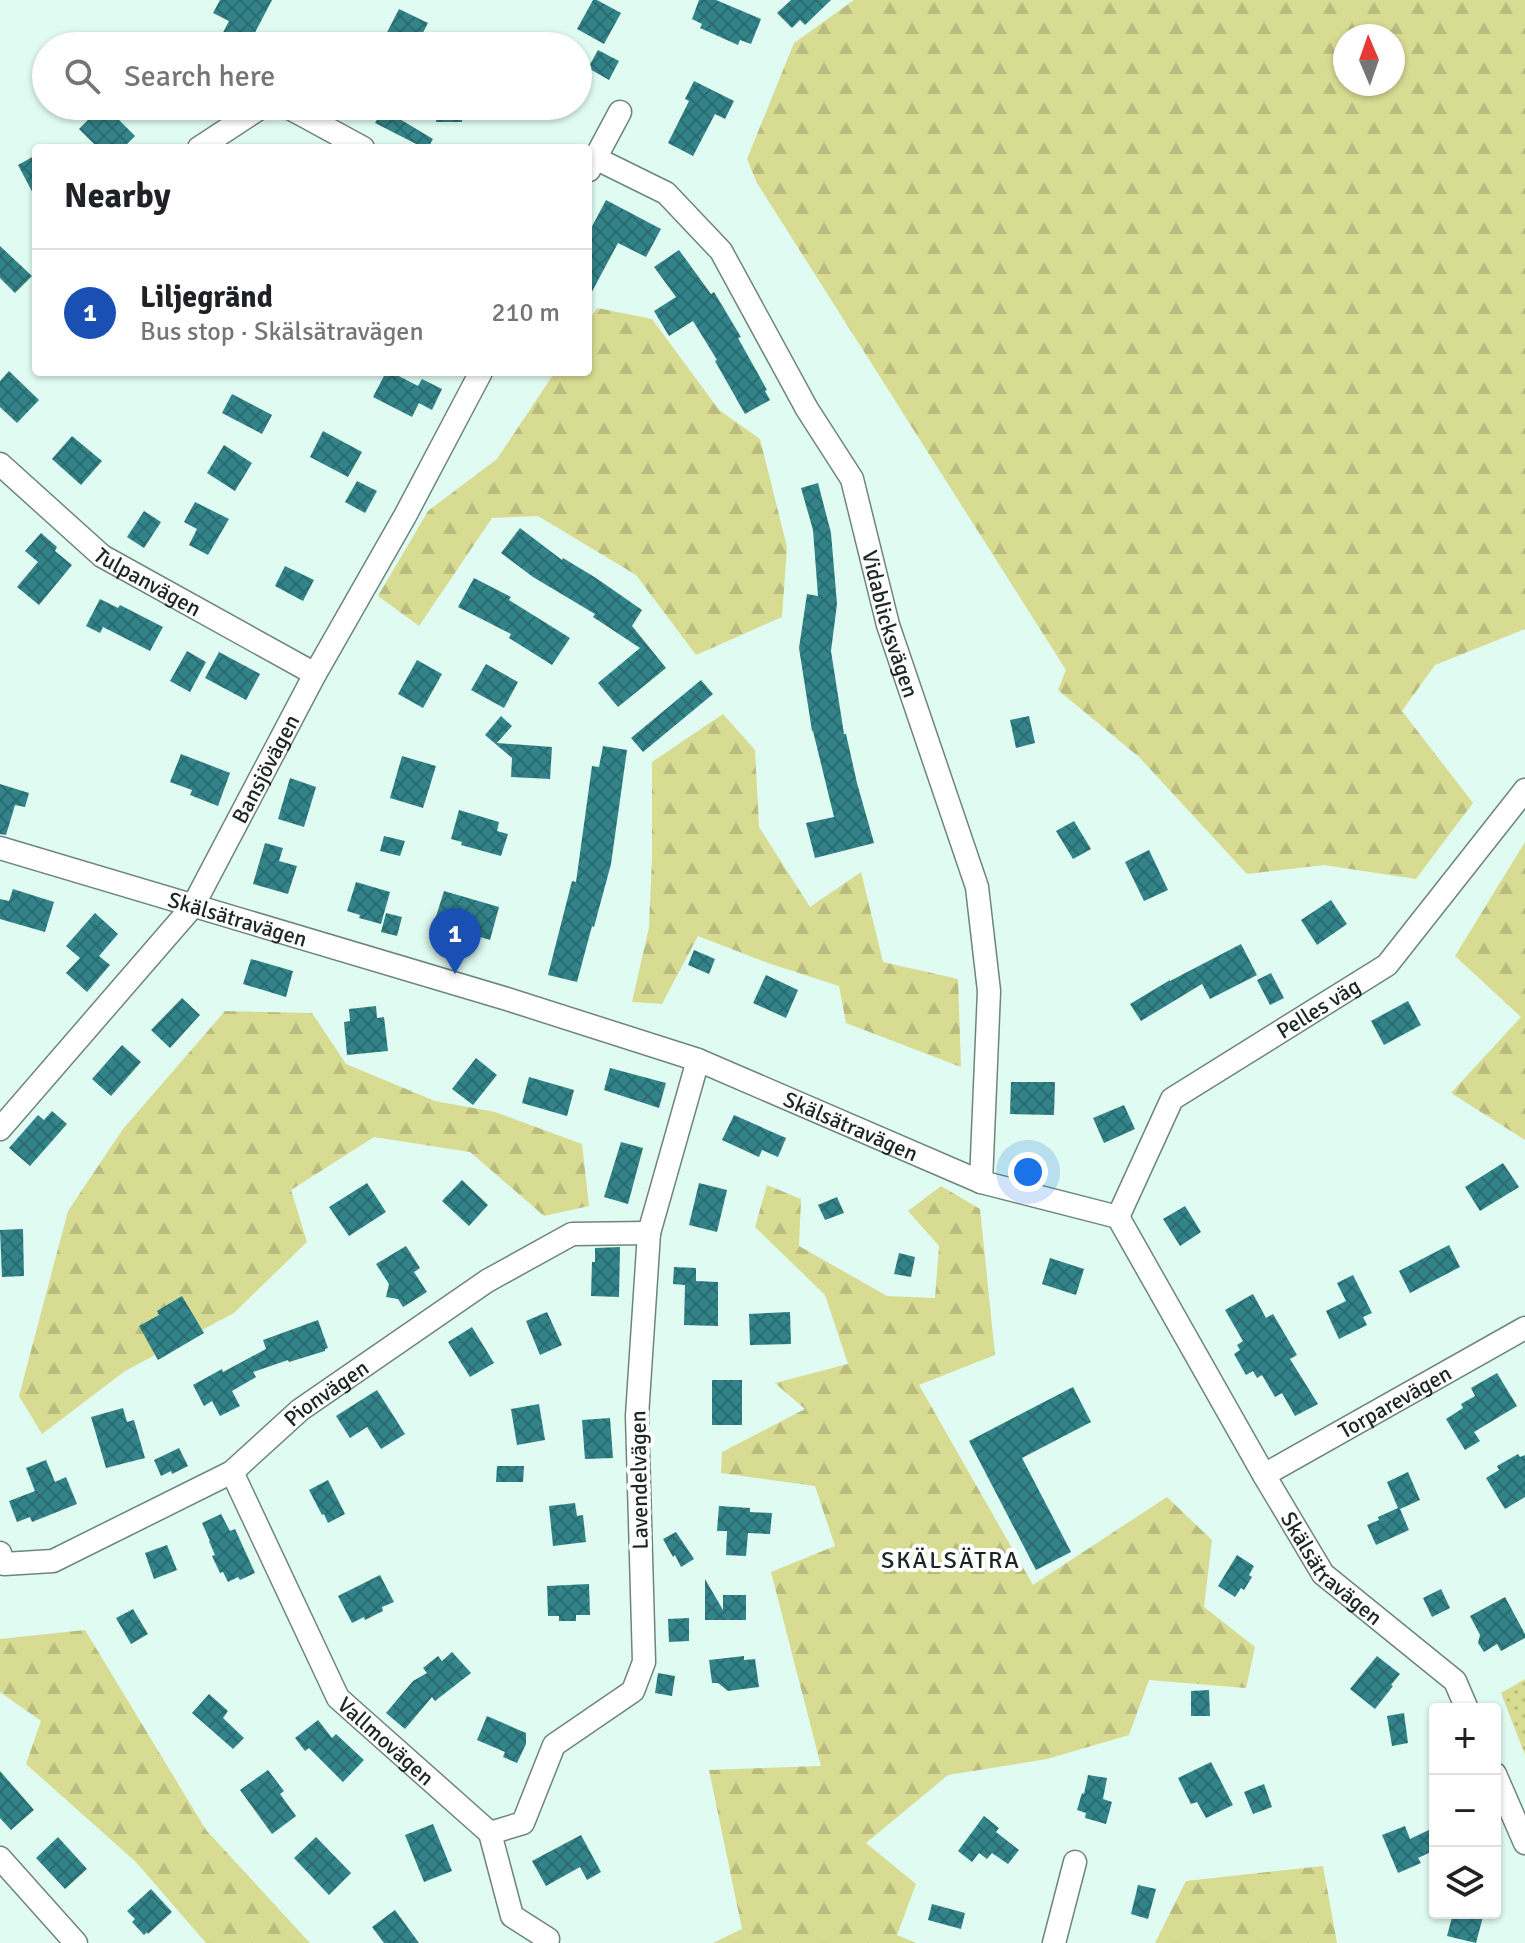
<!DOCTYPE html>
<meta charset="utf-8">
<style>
:root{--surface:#fff;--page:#f2f2f2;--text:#202124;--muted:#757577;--line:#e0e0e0;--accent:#973aa3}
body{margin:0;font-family:Signika,sans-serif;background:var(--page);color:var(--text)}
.controls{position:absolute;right:24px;bottom:24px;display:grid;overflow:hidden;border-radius:8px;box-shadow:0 2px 6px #0004}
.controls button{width:72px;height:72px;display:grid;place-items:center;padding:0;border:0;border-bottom:2px solid var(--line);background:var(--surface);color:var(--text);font:40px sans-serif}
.compass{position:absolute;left:1333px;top:24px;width:72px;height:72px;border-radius:50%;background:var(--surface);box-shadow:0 2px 6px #0004;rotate:358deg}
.you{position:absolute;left:1028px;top:1172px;width:28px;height:28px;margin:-20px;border:6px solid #fff;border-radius:50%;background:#1a73e8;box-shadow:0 0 0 12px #1a73e833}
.badge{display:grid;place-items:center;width:52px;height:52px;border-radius:50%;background:var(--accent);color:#fff;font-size:26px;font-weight:700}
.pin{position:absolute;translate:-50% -66px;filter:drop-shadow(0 2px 4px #0008)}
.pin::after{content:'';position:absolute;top:42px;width:28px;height:24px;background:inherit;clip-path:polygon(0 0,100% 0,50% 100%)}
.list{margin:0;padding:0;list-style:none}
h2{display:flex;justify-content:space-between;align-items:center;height:104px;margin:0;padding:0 32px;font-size:34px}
h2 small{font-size:26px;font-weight:400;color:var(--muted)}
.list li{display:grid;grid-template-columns:52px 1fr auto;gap:24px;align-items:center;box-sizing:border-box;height:128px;padding:0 32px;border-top:2px solid var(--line)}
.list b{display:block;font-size:30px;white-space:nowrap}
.list p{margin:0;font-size:26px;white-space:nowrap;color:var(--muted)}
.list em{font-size:26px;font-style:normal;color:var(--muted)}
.icon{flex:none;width:44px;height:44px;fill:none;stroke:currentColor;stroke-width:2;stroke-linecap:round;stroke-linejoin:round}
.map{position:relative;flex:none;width:1525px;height:1943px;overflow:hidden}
.search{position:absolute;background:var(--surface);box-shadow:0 2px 6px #0004;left:32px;top:32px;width:560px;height:88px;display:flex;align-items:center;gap:20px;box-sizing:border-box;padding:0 28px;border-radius:44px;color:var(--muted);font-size:30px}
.panel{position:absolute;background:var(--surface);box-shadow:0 2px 6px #0004;left:32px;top:144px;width:560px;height:232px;border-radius:8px}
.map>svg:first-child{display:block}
.grass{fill:url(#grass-dots)}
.forest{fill:url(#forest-firs);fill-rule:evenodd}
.building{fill:url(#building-cross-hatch)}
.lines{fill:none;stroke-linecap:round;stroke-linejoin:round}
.street-casing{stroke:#6e857d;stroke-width:25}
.street{stroke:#fff;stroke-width:22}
.labels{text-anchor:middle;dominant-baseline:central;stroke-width:8;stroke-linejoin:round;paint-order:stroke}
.street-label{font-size:22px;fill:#1c2623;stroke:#fff}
.neighbourhood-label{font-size:24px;letter-spacing:2px;fill:#1c2623;stroke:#fff}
</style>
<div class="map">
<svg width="1525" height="1943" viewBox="0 0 1525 1943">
<defs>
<pattern id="grass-dots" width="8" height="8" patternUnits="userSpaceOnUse" patternTransform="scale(2)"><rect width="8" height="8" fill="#d8db92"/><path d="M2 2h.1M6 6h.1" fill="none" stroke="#b9bc7e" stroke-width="1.8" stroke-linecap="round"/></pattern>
<pattern id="forest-firs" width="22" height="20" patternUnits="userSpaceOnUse" patternTransform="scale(2)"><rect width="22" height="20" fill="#d8db92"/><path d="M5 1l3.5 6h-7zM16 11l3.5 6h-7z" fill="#b9bc7e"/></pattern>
<pattern id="building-cross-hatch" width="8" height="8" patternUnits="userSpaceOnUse" patternTransform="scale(2)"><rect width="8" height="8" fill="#32848a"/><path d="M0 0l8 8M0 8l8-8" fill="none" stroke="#2a6c70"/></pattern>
</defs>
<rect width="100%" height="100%" fill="#e0fbf1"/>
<path class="grass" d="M1525 1679V1755L1501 1693Z"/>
<path class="forest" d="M854 0H1525V629L1435 665 1402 711 1473 803 1416 879 1324 865 1247 874 1139 757 1058 690 1066 670 757 183 747 159 794 43ZM1345 36H1393V84H1345Z
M597 308 652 319 719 410 760 439 787 547 782 617 696 655 636 575 538 516 492 518 419 626 378 596 428 511 497 459 555 372H588V322Z
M723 714 755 750 759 827 810 907 861 872 883 962 958 979 961 1067 846 1023 839 986 768 963 698 936 662 1004 632 1002 649 927 652 858V762Z
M1525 842V1140L1451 1093 1521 1017 1455 956Z
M225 1011 312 1013 346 1064 435 1101 495 1112 582 1144 589 1206 544 1216 470 1152 374 1137 291 1190 307 1242 234 1313 125 1371 42 1434 19 1396 68 1211 123 1129Z
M767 1185 801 1199 799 1246 887 1296 935 1298 939 1246 908 1211 941 1186 980 1209 995 1355 919 1385 1033 1585 1167 1497 1212 1540 1204 1607 1255 1647 1246 1688 1149 1680 1129 1735 1047 1759 948 1775 866 1843 916 1884 897 1935 916 1943H713L742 1929 709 1770 821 1766 771 1572 835 1546 815 1486 721 1473 722 1452 805 1409 775 1383 848 1364 825 1295 755 1227Z
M85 1630 206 1830 310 1943H206L136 1862 26 1764 41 1721 0 1692V1639Z
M1323 1866 1337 1943H1155L1186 1881Z"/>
<path class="building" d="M220 0H272L248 46H216L229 21 213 13Z
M593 0H597L621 13 604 44 577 29Z
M699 0H716L761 19 751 44 740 40 738 45 700 28 702 24 692 19Z
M791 0H831L805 25 800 20 792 28 777 13Z
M399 9 428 23 416 46H380Z
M598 50 619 61 609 80 588 68Z
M694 81 734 101 725 119 715 114 693 156 668 143 689 101 685 99Z
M102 106H105L135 136 123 148H98L79 129Z
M437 106H462V122H436Z
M383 109 433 139 428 148H424L375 123Z
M36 155V199L18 165Z
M606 200 661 229 646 257 618 243 588 299V234Z
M0 246 32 276 15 293 0 278Z
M679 250 711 294 714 292 741 337 738 338 767 390 765 391 770 400 745 414 715 361 717 360 693 321 669 336 654 311 676 297 654 267Z
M9 371 39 400 17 423 0 407V381Z
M386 372H391L418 386 422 379 442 389 432 410 419 403 412 417 373 397Z
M232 394 272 415 262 434 222 413Z
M323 431 362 452 348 477 310 457Z
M72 436 102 461 81 485 52 459Z
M224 445 252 463 235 491 207 473Z
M357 481 377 491 365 513 345 502Z
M818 483 831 533 837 604 831 651 844 734H846L857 783 874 843 815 858 806 823 834 817 813 731H812L799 648 807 594 818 596 813 530 801 488Z
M195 502 229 519 208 555 189 545 197 529 184 522Z
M144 511 161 522 144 548 127 537Z
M520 528 562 560 563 558 596 578 642 610 632 626 666 668 618 707 598 683 640 648 593 617 595 614 533 577 501 553Z
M41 533 57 547 55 551 72 565 39 605 17 587 38 562 25 551Z
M285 566 314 580 303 601 275 586Z
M474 578 511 597 509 600 570 638 552 665 509 638 511 634 458 607Z
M100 599 118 608 120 605 163 627 150 651 103 627 100 633 86 626Z
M187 651 206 662 190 692 170 681Z
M219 652 260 674 246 700 205 678Z
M417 660 442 674 423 708 398 694Z
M486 664 518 682 504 708 471 690Z
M701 680 713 694 643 752 631 738Z
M501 716 512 726 497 743 552 747 550 779 511 777 512 758 485 735Z
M1029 716 1035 743 1016 748 1010 720Z
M603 746 627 750 611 864 594 927 592 926 577 982 548 975 572 881 576 882 592 766 599 767Z
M181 754 230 773 218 806 190 795 192 790 170 782Z
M402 756 436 766 423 808 390 798Z
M290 778 316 787 304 827 278 819Z
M0 784 29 793 25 807 15 805 6 835 0 834Z
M459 810 499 822 497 831 508 834 501 856 461 845 462 842 451 839Z
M1074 821 1091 849 1073 859 1056 831Z
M384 836 405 841 400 856 380 851Z
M265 843 283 848 279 861 297 866 288 894 253 884Z
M1149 850 1168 890 1144 901 1125 862Z
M356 882 390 892 381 924 359 918 360 915 347 911Z
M13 889 54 902 45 932 0 919V899L9 901Z
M444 891 499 907 490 940 434 923Z
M1331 900 1347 924 1317 945 1301 920Z
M95 913 118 934 99 956 110 965 87 992 66 973 80 958 66 946Z
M386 913 402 917 397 936 381 932Z
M1241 944 1257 975 1210 999 1202 984 1141 1021 1130 1004 1170 980V981Z
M694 950 715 959 709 974 688 965Z
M251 959 293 971 286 997 243 984Z
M1271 973 1284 998 1270 1005 1257 980Z
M766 975 798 990 786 1018 753 1003Z
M182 998 200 1015 170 1048 151 1030Z
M1408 1001 1421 1025 1384 1045 1371 1021Z
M376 1006 377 1018 384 1017 388 1051 347 1055 344 1022 350 1021 349 1009Z
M122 1045 141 1062 111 1096 92 1079Z
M476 1058 497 1075 473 1105 452 1089Z
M610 1068 666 1083 659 1108 604 1090Z
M529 1077 574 1090 567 1116 522 1103Z
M1011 1082H1055L1054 1115 1010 1114Z
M1124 1105 1135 1129 1104 1143 1093 1118Z
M52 1111 67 1124 30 1166 9 1148 38 1115 44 1120Z
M734 1115 786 1138 778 1157 762 1150 759 1157 722 1140Z
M621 1142 643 1148 628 1204 604 1197Z
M1503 1163 1519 1187 1480 1211 1465 1187Z
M462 1180 488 1205 469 1226 442 1201Z
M367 1183 386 1212 349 1236 329 1207Z
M699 1183 727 1190 717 1232 689 1225Z
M837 1197 844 1213 825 1220 818 1205Z
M1185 1206 1201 1232 1180 1246 1163 1219Z
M23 1229 24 1276 2 1277 0 1230Z
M1449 1245 1460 1267 1410 1293 1399 1271Z
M406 1246 420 1268 414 1272 427 1292 403 1307 398 1299 386 1297 389 1284 376 1264Z
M620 1247 619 1297 591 1296 592 1262H595V1248Z
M899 1253 915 1257 911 1277 894 1274Z
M1050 1258 1084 1269 1076 1295 1042 1284Z
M674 1267 696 1268V1281L718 1282V1326L684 1325 685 1285 673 1284Z
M1353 1275 1372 1313 1363 1317 1367 1325 1339 1339 1326 1311 1346 1301 1337 1283Z
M1253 1294 1266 1318 1273 1314 1297 1355 1290 1359 1318 1404 1295 1416 1282 1393 1275 1397 1262 1375 1257 1378 1253 1371 1246 1375 1234 1354 1240 1350 1237 1345 1243 1341 1225 1310Z
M182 1296 204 1333 158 1360 139 1326 159 1315 157 1311Z
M547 1312 562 1345 540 1355 526 1321Z
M790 1312 791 1344 750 1345 749 1314Z
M318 1320 328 1348 325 1349V1351L289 1362 288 1360 253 1372 256 1377 232 1391 240 1406 220 1416 212 1401 204 1406 193 1385 222 1369 223 1372 266 1349 263 1340Z
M472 1327 494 1363 470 1377 448 1342Z
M1497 1373 1517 1406 1474 1432 1480 1441 1465 1450 1446 1419 1463 1408 1461 1404 1475 1396 1471 1388Z
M712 1380H742V1425H712Z
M1073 1387 1091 1422 1022 1458 1071 1552 1036 1570 969 1441Z
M377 1390 405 1434 381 1449 367 1427 350 1438 336 1416Z
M539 1404 545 1440 517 1445 511 1409Z
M123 1408 127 1422 134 1420 145 1458 106 1468 91 1417Z
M610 1418 613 1458 585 1459 582 1420Z
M179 1448 188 1466 172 1474 171 1471 161 1476 154 1460Z
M1518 1454 1520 1457 1525 1455V1497L1505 1509 1486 1478 1499 1470 1497 1466Z
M46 1460 55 1482 66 1477 77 1504 32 1522 30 1517 17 1522 9 1501 35 1491 26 1468Z
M497 1466H524L523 1482H496Z
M1408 1472 1420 1500 1400 1509 1409 1530 1376 1545 1367 1525 1379 1520 1378 1517 1398 1508 1387 1482Z
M328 1480 345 1514 328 1523 324 1514 322 1515 309 1490Z
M575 1503 577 1516 583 1515 586 1542 553 1546 549 1506Z
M719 1506 750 1508V1512L772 1513 770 1534 748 1533 746 1556 726 1555 727 1531H717Z
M221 1514 230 1531 235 1529 255 1573 240 1580 238 1577 228 1582 223 1572 220 1573 212 1556 215 1555 209 1541H210L202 1523Z
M676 1532 694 1559 681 1567 675 1555 673 1557 663 1539Z
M167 1545 177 1570 154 1579 145 1553Z
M1237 1555 1254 1566 1249 1575 1252 1577 1244 1590 1241 1588 1235 1597 1218 1586Z
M380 1575 394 1602 382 1607 383 1611 365 1620 364 1617 352 1623 338 1596Z
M705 1579 723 1610V1595H746V1620H705Z
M589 1584 590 1615H576V1621H559V1616H548L547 1586Z
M1441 1589 1450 1608 1432 1617 1423 1598Z
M1505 1597 1525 1634V1638L1501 1651 1497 1644 1484 1652 1478 1643 1480 1635 1470 1616Z
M133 1609 148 1634 131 1644 116 1618Z
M689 1618V1641L669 1642 668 1619Z
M452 1652 471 1673 435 1701 432 1697 405 1729 386 1713 413 1681 427 1673 423 1668 438 1656 442 1661Z
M744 1656V1660L755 1659 759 1687 728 1691 718 1683H712L709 1660Z
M1377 1656 1400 1674 1391 1685 1393 1686 1375 1709 1350 1689Z
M658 1673 675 1676 672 1696 655 1693Z
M1209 1690 1210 1716H1191V1691Z
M209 1694 228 1711 223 1718 244 1738 233 1749 192 1713Z
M1404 1713 1408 1743 1392 1746 1387 1716Z
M487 1716 526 1733V1744L517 1763 503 1757 505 1752 477 1740Z
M318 1720 332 1738 336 1734 364 1760 343 1782 309 1748 305 1751 295 1738Z
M1211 1762 1233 1805 1206 1818 1197 1802 1191 1804 1178 1778Z
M268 1770 284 1791 280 1794 296 1816 272 1834 240 1790Z
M0 1771 34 1810 11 1830 0 1818Z
M1088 1775 1107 1778 1103 1799 1112 1802 1106 1824 1085 1818 1086 1813 1077 1810 1082 1793 1084 1794Z
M1264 1784 1272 1807 1253 1814 1244 1792Z
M984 1816 999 1828 996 1832 1019 1850 1008 1864 992 1853 987 1859 979 1853 972 1862 958 1851Z
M433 1824 452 1871 424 1882 405 1835Z
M1405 1826 1410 1839 1435 1827V1850L1418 1858 1421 1863 1398 1873 1382 1835Z
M581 1835 601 1872 587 1880 580 1867 546 1886 532 1861Z
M58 1837 87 1869 65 1889 36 1858Z
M316 1837 351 1873 329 1895 294 1858Z
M1138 1885 1156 1889 1148 1919 1131 1914Z
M151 1889 172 1912 148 1934 147 1932 144 1935 132 1922 135 1919 127 1911Z
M932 1904 965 1913 961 1929 928 1920Z
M395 1910 419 1943H384L372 1927Z
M1453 1913H1484L1476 1943 1447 1936Z"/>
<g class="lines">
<defs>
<g id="street">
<path d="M286 106 363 148"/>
<path d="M199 148 263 106"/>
<path id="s1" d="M595 158 666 193 721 251 807 409 852 479 888 625 977 887 989 991 981 1182"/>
<path d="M589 170 620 112"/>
<path id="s2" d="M0 464 102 556 315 674"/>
<path id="s3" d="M0 848 507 999 698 1060 981 1182 1118 1217 1264 1475 1323 1574 1455 1681 1467 1709"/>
<path id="s4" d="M0 1129 193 906 315 674 405 516 481 372"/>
<path id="s5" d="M1118 1217 1172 1099 1387 965 1525 790"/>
<path id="s6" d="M232 1472 338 1698 490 1833 512 1916 548 1939"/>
<path id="s7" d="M1264 1475 1525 1328"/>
<path id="s8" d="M0 1553 4 1564 53 1561 232 1472 300 1410 487 1281 572 1234 649 1233"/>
<path d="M1495 1774 1525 1843"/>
<path d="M490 1833 523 1823 554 1745 633 1691 644 1662 637 1416 649 1233 698 1060"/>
<path d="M0 1858 76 1943"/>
<path d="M1054 1943 1075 1862"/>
</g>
</defs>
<use href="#street" class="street-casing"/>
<use href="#street" class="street"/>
</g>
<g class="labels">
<g class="street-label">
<text stroke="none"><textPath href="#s2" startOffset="190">Tulpanvägen</textPath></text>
<text stroke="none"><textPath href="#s1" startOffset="572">Vidablicksvägen</textPath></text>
<text stroke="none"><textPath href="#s4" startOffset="450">Bansjövägen</textPath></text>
<text stroke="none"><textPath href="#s3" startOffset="248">Skälsätravägen</textPath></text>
<text stroke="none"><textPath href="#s5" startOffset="302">Pelles väg</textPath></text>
<text stroke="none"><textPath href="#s3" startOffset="896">Skälsätravägen</textPath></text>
<text stroke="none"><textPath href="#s8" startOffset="384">Pionvägen</textPath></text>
<text stroke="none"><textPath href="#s7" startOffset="150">Torparevägen</textPath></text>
<text transform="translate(639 1480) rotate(-91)">Lavendelvägen</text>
<text stroke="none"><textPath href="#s3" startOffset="1592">Skälsätravägen</textPath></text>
<text stroke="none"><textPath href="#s6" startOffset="314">Vallmovägen</textPath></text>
</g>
<g class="neighbourhood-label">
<text x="951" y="1560">SKÄLSÄTRA</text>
</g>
</g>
</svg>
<div class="controls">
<button>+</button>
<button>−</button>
<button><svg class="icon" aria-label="layers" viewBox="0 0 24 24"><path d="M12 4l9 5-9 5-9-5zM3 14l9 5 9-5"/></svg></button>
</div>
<svg class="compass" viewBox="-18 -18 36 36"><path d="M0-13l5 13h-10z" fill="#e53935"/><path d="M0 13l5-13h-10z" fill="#757577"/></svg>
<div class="you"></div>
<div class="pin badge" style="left:455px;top:974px;background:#1a4fb4">1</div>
<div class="search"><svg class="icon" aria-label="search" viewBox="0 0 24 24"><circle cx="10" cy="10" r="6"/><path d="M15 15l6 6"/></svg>Search here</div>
<section class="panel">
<h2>Nearby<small></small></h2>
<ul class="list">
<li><span class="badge" style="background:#1a4fb4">1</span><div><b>Liljegränd</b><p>Bus stop · Skälsätravägen</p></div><em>210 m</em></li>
</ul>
</section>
</div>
